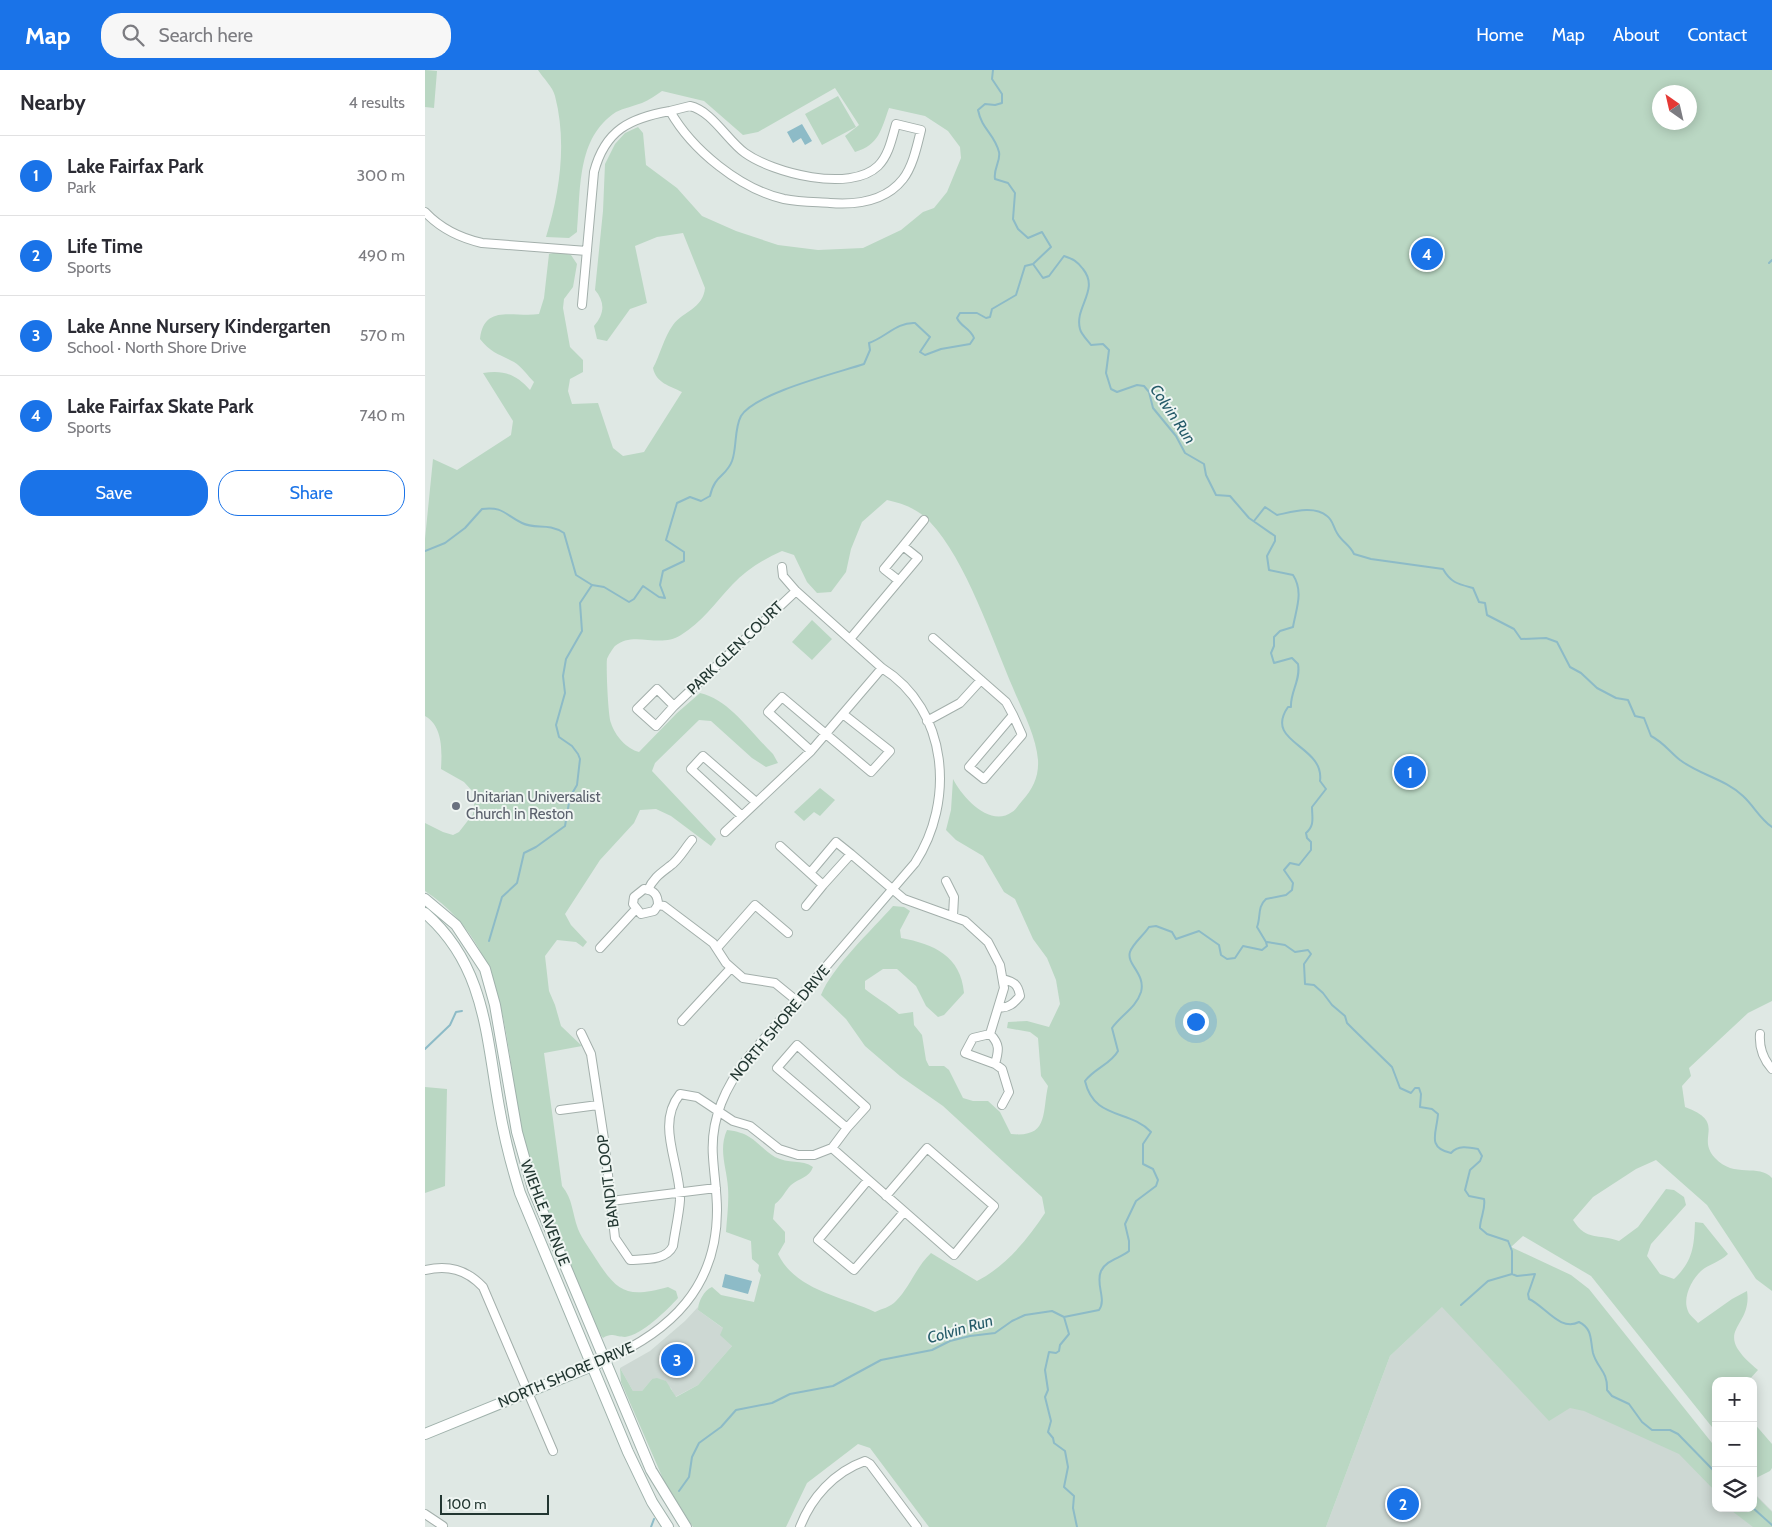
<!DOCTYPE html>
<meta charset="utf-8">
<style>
:root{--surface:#fff;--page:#f7f7f7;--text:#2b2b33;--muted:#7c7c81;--line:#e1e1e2;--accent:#1a73e8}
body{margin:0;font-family:Cabin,sans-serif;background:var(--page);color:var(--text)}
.controls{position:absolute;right:15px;bottom:15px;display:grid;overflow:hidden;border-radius:10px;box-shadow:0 2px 12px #0003}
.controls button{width:45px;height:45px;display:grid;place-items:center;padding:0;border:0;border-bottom:1px solid var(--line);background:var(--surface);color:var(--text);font:25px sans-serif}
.compass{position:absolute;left:1227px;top:15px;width:45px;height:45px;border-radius:50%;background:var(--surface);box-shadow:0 2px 12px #0003;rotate:326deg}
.scale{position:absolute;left:15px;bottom:12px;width:109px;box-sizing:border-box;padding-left:5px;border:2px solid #223631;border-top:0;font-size:14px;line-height:18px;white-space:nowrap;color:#223631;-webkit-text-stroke:4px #eff5f2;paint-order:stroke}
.you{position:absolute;left:770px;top:951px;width:18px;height:18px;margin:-12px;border:4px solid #fff;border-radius:50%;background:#1a73e8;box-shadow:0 0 0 8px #1a73e833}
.badge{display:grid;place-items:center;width:32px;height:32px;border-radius:50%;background:var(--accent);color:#fff;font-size:16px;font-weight:700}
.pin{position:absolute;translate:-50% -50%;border:2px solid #fff;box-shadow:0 1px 5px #0006}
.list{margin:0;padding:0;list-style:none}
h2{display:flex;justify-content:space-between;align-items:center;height:65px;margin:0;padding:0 20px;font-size:21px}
h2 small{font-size:16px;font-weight:400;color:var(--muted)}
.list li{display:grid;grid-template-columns:32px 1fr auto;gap:15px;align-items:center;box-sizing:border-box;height:80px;padding:0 20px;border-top:1px solid var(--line)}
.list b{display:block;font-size:19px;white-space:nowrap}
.list p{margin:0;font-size:16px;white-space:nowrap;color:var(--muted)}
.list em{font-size:16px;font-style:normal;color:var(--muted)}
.actions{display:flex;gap:10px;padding:15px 20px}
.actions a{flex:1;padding:11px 0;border:1px solid var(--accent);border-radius:20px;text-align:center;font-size:18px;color:var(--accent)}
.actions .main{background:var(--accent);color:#fff}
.icon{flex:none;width:28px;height:28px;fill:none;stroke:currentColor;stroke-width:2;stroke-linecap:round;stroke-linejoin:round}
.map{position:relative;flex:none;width:1347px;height:1457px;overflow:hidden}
header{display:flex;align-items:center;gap:30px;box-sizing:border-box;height:70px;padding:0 25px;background:var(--accent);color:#fff}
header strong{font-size:24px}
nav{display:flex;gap:28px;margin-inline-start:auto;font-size:18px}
.search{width:350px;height:45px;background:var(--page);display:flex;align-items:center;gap:12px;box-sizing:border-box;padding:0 18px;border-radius:20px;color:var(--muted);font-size:19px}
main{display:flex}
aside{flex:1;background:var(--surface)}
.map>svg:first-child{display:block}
.built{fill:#cdd8d3}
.green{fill:#bad7c3;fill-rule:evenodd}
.water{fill:#8dbbc7}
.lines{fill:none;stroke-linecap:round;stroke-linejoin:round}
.stream{stroke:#8dbbc7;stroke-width:2}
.street-casing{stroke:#a3afab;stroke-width:10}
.secondary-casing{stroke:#a0b2ac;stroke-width:12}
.street{stroke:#fff;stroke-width:8}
.secondary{stroke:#fff;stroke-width:10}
.worship-dot{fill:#6b7280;stroke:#eff5f2;stroke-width:2}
.labels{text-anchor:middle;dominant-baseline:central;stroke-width:4;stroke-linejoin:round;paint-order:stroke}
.street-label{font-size:15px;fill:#223631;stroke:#eff5f2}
.worship-label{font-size:15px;fill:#5b616d;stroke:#eff5f2;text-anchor:start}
.water-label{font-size:16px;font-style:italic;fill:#255b69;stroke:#eff5f2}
</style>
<header>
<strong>Map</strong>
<div class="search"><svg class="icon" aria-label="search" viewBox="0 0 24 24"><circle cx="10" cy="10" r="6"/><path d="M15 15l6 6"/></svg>Search here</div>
<nav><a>Home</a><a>Map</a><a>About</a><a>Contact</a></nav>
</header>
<main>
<aside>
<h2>Nearby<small>4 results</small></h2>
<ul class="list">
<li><span class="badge">1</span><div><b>Lake Fairfax Park</b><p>Park</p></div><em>300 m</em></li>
<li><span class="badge">2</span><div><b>Life Time</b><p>Sports</p></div><em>490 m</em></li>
<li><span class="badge">3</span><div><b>Lake Anne Nursery Kindergarten</b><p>School · North Shore Drive</p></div><em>570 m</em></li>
<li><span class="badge">4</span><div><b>Lake Fairfax Skate Park</b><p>Sports</p></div><em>740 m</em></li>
</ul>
<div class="actions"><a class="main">Save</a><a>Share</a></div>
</aside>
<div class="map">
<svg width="1347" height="1457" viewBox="0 0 1347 1457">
<rect width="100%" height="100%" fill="#dfe8e4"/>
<path class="built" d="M1023 1231 1291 1395V1438H1328V1422L1347 1441V1457H901L965 1286Z
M273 1237V1240L299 1259 307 1276 273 1315 250 1327 246 1318 227 1309 217 1321H208L195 1298 225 1281 260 1251Z"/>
<path class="green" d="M0 0 12 1 9 38 0 37Z
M113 0H1347V931L1323 943 1264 998 1266 1006 1257 1016 1260 1037C1303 1053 1270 1067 1290 1088 1309 1109 1334 1093 1347 1108V1221L1331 1209 1282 1135 1231 1090 1211 1099 1168 1127 1148 1150C1162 1172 1173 1163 1194 1171L1213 1157 1241 1119 1249 1120 1259 1127 1261 1135 1226 1174 1222 1186 1235 1204 1249 1209C1268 1191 1269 1177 1270 1152L1278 1153 1303 1184C1295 1192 1284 1194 1276 1201 1267 1209 1257 1228 1263 1241 1264 1245 1270 1249 1273 1253L1307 1229 1322 1221C1328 1260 1283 1259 1333 1300L1323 1311H1291V1362L1166 1206 1098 1166 1086 1177 1146 1205 1164 1219 1291 1378V1422L1254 1384 1159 1341 1145 1338 1124 1351 1017 1237 965 1286 901 1457H504L445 1378 433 1374 382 1413 361 1457H268L239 1411 196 1312 195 1298 208 1321H217L227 1309 232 1308 241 1311 251 1327 273 1315 307 1276 295 1265 298 1258 273 1240C273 1232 279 1220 287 1217L296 1225 329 1232 336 1205 333 1201 334 1195 327 1189 326 1171 301 1162C302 1147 304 1133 303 1118 302 1098 293 1080 302 1060 329 1063 331 1075 350 1087 363 1094 377 1089 388 1097 384 1108 374 1108 366 1115 360 1121 358 1128 350 1134L348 1149 360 1162V1172L353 1184C371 1221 417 1226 450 1242 456 1239 466 1237 471 1231 485 1217 491 1197 506 1183L552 1211C580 1197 603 1169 620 1143L617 1127 518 1036 475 1006 440 976 421 949 396 925C407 897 447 860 468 836L479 837 485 841 475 860 476 868C509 874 536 886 539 923L519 945 513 947 501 936 491 916 472 899H458L440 911V919C451 928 463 934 474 944L488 942 489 955 497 965 501 990 504 996H519L524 1000 538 1028 548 1031H563L575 1042 586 1064C624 1068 617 1043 623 1016L616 1006 613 968 605 962 582 958 583 952 602 951 624 957 635 934 631 910 622 888 608 869 590 829 579 822 558 786 531 770 521 760 526 740 528 709C537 727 565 758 587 742 591 740 594 734 597 731 608 719 614 706 613 690 611 666 597 640 588 618 567 569 541 490 505 452 495 440 477 433 462 430L437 452 426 479 421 502 406 522 392 523 382 512 369 485 357 481C339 489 321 500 307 515 291 532 276 553 256 565 234 579 209 560 190 576 188 578 183 586 182 589 181 596 183 647 186 653 190 666 202 679 214 682L252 643 275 623C304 629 327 664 348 684L353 693 341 697 327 688 286 651 274 650 230 693 227 701 291 769 286 776 246 746 231 739 215 740 209 753 175 790 140 844 146 855 162 872 158 877 151 872 132 870 120 886 124 921 130 935 136 956 157 976 119 983 137 1116C148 1129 147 1143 153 1159 157 1169 165 1179 171 1189 193 1223 202 1228 243 1217L251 1221 253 1228C242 1240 217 1265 200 1267 190 1267 187 1262 178 1268L171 1259C148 1203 121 1148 104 1090 76 994 95 884 0 821V753L18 762 28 765 34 762 48 744 50 724 39 712 16 699C17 681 18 656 0 646V469L8 389 32 400 86 365 88 351 58 303C79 300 91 304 105 320L109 312C103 306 96 296 89 292 74 284 66 283 55 269 59 233 89 248 114 244L119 228 124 184 133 182 146 185 152 194 148 217 139 229 138 238 145 277 158 290V302L145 309 143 321 147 334 173 333 188 378 198 386 219 382 257 322C245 316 231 313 228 298 235 285 239 267 248 255 258 241 278 239 280 218L258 163 232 167 210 176 222 233 205 239 182 271 172 269 169 256C180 243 180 232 170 220L178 141 180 94 190 74 200 63 213 57 218 63 221 95 252 118 277 146 311 161 353 175 393 180 438 178 476 160 498 142 509 138 522 122 536 88 535 77 523 61 500 46 464 38C456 60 454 75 430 82L420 66 434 55 410 18 333 62 318 65 279 31 237 21C231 25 224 30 217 33 209 36 199 38 191 42 151 68 156 120 152 162L144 168 121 167C135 122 142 72 130 26 128 17 118 8 113 0ZM1234 22H1264V52H1234Z
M413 26 431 57 397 75 380 44Z
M387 550 407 569 387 590 367 572Z
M395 718 410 730 395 746 389 742 379 751 369 742Z
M0 1017 22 1019 20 1116 0 1123Z
M1328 1352 1347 1374V1398L1345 1401 1329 1409Z
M1328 1423 1347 1442V1457H1328L1303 1438H1328Z"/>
<path class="water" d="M377 54 387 71 380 75 376 68 368 73 362 62Z
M300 1204 327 1211 323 1224 297 1217Z"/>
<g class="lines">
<path class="stream" d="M1344 193 1347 190
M829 451 840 437 852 445C867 442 889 435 902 446 908 450 908 457 912 463 917 472 925 475 929 484L946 489 1018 499C1026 513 1033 514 1048 518L1054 532 1060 533 1062 545 1089 559 1096 569 1121 568 1132 572 1145 597 1156 603 1172 618 1191 628 1203 630 1210 646 1219 648 1226 666C1238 672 1245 682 1255 690 1275 705 1300 709 1318 726 1329 736 1335 749 1347 757
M0 481 20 473 40 458 57 439C78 436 80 445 97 453 111 460 122 452 139 463L151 505 167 515 179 517 204 532 209 529 218 516 234 527 240 528 235 515 238 501 259 491V482L241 470 252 433 265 427 276 431 285 426C290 404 301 407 307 391 312 378 309 359 316 346 330 323 412 303 439 294L445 280 444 273C461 267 472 252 490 253L505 267 495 282 500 285 516 279 545 274 549 268C545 258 536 257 532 248L535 243H552L561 248 565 247 567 239 591 225 600 196 608 194 626 177 617 162 603 168 593 159 588 149 590 123 583 113 570 109C568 99 576 91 574 82 569 63 557 60 553 40L560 34 570 35 577 33V24L567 9 568 0
M64 871 77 827 92 813 99 783 111 777 140 756 145 727 152 715 155 689 153 684 147 676 134 667 131 655 140 623 138 606 141 589 157 561 155 533 167 515
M842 872 860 875 870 882 883 880 886 884 879 894 880 914 889 915 898 923 907 935 920 946 922 953 929 960 967 997 975 1018 986 1023 990 1018H994L996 1024 995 1037 1007 1039 1013 1044C1012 1062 1001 1078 1026 1083 1033 1075 1043 1077 1053 1079L1057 1086 1055 1091 1045 1100 1040 1120 1044 1126 1059 1129C1061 1139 1055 1148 1055 1158L1062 1164 1083 1171 1087 1181V1204L1063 1211 1036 1235
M0 979 25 955 31 942 37 941
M1087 1204 1092 1206 1110 1204 1103 1224 1104 1229C1120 1236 1135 1262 1154 1252 1168 1259 1165 1270 1168 1283 1172 1298 1183 1301 1182 1320L1187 1326 1204 1334 1217 1352 1227 1360H1245L1253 1364 1291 1403
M639 1247 644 1264 635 1275 634 1281 631 1283 624 1282 620 1300 623 1320 620 1327 626 1351 623 1362 628 1368 629 1373 640 1381 643 1397 639 1417 649 1426 648 1438 652 1457
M254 1421 264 1407 267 1387 274 1373 296 1357 311 1340 347 1333 365 1324 408 1316 456 1290 507 1280 525 1271 545 1266 570 1263 587 1251 600 1245 627 1241 639 1247 674 1240C682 1229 670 1214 676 1201 681 1190 696 1188 704 1181V1171L700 1154 711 1131 731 1116 733 1110 728 1099 718 1094V1074L726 1062C704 1039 669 1050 660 1011 670 998 686 994 693 981L687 958C696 945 711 938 716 922 721 904 701 894 705 882 708 873 719 865 724 857L731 856 747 862 751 869 774 861 794 875 796 885 802 889 810 888 818 876 837 880 842 876 841 872 832 857C836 847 832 837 841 829L861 825 867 820 868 813 859 800 865 793 874 795 886 780V772L882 768 881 763C890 755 887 748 887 737L901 719 895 711C900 675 838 673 863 637H866C865 622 876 610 873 594L867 588 849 593 846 583 849 576V567L855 561 868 557C871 539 879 522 868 505L844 500 842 486 850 471V466L824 448 805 426 791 425 781 405 779 394 760 383 751 366 728 338 724 322 719 316 712 315 692 322 686 319 681 303 684 280 678 274 666 275C663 271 656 264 655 259 649 237 675 220 658 199 652 191 648 189 639 186L624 206 618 208 608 194
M1328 1438 1347 1455
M226 1457 229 1449"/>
<defs>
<path id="street" d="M265 36C287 41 302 70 320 83 348 103 425 123 453 96 464 85 467 68 471 54L496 60C492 76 488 96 478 109 460 132 431 135 405 133 390 132 374 132 359 129 315 119 267 80 245 41Z
M0 142C16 159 35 168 57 173L162 181
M157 235 169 102C180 60 205 48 245 41
M478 476 499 450
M508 568 581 632 588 645 544 697 559 709 597 665 588 645
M425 569 493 488 478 476 459 499 473 510
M232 619 249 636 231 656 212 639Z
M249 636 371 521
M502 651 535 633 556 610
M386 681 343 642 357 627 446 702 465 681 418 644
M317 746 266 699 278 686 331 732
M300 762 386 681 457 598
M355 776 398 815 426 784 479 829 540 851 563 872 575 895 579 918 565 964C575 974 574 980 570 994L577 999 584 1022 577 1035
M385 803 411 772 426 784
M521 811 529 827 528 846
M223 820C228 808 236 803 245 796 254 790 260 778 267 770
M233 835 229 841 216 844 208 834 209 827 219 819C229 820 233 825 233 835L239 836 288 873 301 893 318 908 350 913 372 931
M381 836 398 815
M175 878 211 839
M292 878 330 835 363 863
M574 937C583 939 589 933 595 926 593 914 589 912 578 909
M257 951 306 898
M156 963 166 984 179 1069 190 1168 205 1190C219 1189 241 1191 248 1176 250 1161 254 1145 255 1130 256 1095 230 1055 255 1024L272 1027 308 1051 325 1056 354 1079 373 1085H389L407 1078 422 1058 352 998 372 975 441 1037 422 1058
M565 964 548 968 540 983 570 994
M1335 964C1334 977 1338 989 1347 999
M135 1040 173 1035
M407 1078 529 1185 569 1136 502 1078 461 1126
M443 1110 393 1170 429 1200 479 1142
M186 1131 291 1118
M0 1200C23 1195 41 1199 58 1217L128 1381
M180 1290C246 1261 292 1217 292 1140 292 1122 289 1104 288 1087 285 1048 301 1016 324 986L490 793C530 732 524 640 457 598L371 521 358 506 357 497
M0 1444 18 1456
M375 1457C386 1428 409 1402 440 1391L445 1394 492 1457"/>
<path id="secondary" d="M0 829 31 855 60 899 70 935 92 1062 108 1119 226 1400 261 1457
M0 843C60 895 61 965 74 1037 79 1066 86 1094 95 1123L203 1382 227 1432 243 1457
M0 1364 172 1294"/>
</defs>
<use href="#street" class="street-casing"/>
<use href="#secondary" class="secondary-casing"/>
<use href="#street" class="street"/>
<use href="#secondary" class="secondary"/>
</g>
<circle class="worship-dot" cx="31" cy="736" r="5"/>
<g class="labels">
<g class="street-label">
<text transform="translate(310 578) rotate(-44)">PARK GLEN COURT</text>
<text transform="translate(355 953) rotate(-50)">NORTH SHORE DRIVE</text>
<text transform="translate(183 1111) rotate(-97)">BANDIT LOOP</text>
<text transform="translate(120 1143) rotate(69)">WIEHLE AVENUE</text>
<text transform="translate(141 1305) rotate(-23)">NORTH SHORE DRIVE</text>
</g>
<g class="worship-label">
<text x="41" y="727">Unitarian Universalist<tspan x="41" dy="17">Church in Reston</tspan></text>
</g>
<g class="water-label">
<text transform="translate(748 344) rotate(56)">Colvin Run</text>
<text transform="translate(535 1259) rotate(-16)">Colvin Run</text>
</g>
</g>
</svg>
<div class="controls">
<button>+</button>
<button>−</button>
<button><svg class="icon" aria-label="layers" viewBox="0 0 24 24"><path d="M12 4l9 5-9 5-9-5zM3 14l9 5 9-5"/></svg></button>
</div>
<svg class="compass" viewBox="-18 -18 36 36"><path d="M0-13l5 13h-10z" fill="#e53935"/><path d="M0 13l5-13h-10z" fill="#7c7c81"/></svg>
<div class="scale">100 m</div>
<div class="you"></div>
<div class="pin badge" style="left:985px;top:702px">1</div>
<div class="pin badge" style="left:978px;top:1434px">2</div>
<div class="pin badge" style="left:252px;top:1290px">3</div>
<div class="pin badge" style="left:1002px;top:184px">4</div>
</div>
</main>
